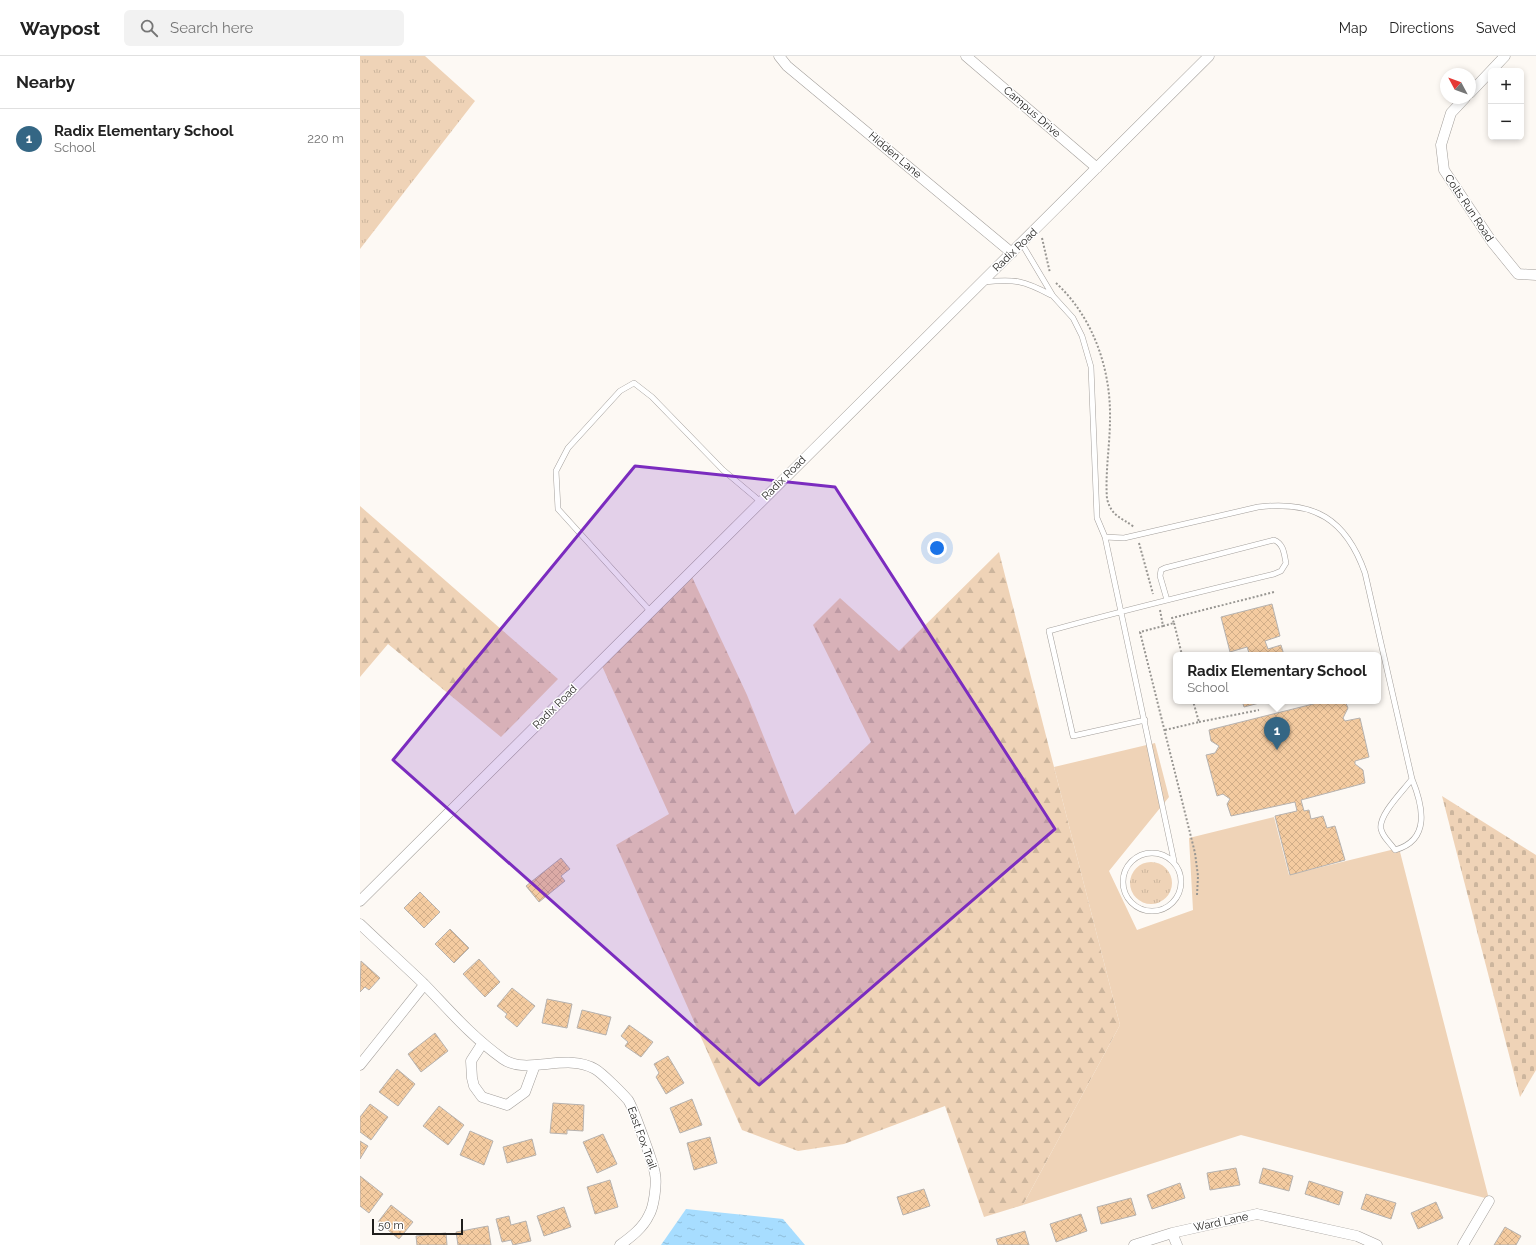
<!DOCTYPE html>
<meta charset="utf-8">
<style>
:root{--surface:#fff;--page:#f2f2f2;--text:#222;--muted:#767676;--line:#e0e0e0;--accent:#346684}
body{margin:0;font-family:Raleway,sans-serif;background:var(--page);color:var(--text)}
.controls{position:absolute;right:12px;top:12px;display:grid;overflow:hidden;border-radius:6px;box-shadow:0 2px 6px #0003}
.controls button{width:36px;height:36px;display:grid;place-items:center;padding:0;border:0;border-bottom:1px solid var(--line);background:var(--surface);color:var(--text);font:20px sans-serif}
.compass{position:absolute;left:1080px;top:12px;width:36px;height:36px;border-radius:50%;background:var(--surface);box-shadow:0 2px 6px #0003;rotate:311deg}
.scale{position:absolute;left:12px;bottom:10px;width:91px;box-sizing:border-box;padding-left:4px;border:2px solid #1f1e1c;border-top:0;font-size:11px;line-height:14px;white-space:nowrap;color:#1f1e1c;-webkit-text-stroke:3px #fff;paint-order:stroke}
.you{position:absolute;left:577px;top:492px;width:14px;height:14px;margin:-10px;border:3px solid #fff;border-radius:50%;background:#1a73e8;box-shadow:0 0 0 6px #1a73e833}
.badge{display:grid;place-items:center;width:26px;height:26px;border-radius:50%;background:var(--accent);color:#fff;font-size:13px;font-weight:700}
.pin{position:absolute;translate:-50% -33px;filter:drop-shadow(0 1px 2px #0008)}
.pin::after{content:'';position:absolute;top:21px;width:14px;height:12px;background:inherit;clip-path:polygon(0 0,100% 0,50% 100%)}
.popup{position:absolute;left:813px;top:596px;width:208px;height:52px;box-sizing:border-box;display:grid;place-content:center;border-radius:6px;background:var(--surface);filter:drop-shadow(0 1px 3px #0005);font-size:13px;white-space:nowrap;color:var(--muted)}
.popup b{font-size:15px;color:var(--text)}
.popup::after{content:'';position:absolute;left:50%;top:100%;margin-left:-8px;border:8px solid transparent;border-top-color:var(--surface)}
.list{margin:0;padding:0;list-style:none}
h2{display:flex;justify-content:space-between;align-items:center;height:52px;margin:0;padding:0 16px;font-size:17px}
h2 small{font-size:13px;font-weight:400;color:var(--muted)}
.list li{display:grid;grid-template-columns:26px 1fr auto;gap:12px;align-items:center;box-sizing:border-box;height:60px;padding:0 16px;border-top:1px solid var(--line)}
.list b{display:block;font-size:15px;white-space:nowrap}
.list p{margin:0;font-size:13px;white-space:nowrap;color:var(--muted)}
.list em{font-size:13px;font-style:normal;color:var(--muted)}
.icon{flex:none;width:22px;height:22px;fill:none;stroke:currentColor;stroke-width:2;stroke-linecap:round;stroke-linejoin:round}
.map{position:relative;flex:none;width:1176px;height:1189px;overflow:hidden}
header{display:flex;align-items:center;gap:24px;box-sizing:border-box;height:56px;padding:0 20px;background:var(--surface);border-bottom:1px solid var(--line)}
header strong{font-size:19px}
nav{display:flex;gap:22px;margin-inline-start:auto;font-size:14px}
.search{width:280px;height:36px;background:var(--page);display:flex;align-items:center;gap:10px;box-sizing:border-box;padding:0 14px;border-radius:6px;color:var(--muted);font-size:15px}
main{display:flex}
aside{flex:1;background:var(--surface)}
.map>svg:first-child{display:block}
.grass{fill:url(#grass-tufts)}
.forest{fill:url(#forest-firs)}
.cemetery{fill:url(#cemetery-stones)}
.green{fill:#efd3b7}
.water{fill:url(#water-ripples)}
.building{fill:url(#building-cross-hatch);stroke:#b6b2af}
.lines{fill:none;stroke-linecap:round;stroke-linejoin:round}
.service-casing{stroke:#a39f9b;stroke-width:6}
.minor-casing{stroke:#a39f9b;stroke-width:11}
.path{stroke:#989692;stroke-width:2;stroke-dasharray:2 2;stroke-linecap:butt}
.service{stroke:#fff;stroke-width:5}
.minor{stroke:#fff;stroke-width:10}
.marked{fill:#7b2cbf;fill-opacity:0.2;stroke:#7b2cbf;stroke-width:3;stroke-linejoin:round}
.labels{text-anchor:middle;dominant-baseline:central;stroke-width:3;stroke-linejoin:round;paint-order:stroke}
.street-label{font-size:11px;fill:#1f1e1c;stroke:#fff}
</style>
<header>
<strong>Waypost</strong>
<div class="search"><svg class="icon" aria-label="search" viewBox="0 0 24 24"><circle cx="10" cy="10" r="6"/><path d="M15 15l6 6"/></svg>Search here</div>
<nav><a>Map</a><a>Directions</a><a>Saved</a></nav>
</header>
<main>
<aside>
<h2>Nearby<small></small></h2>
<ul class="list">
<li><span class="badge">1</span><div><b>Radix Elementary School</b><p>School</p></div><em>220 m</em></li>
</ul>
</aside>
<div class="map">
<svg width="1176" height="1189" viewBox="0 0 1176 1189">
<defs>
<pattern id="grass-tufts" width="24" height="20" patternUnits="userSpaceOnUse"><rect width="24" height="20" fill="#efd3b7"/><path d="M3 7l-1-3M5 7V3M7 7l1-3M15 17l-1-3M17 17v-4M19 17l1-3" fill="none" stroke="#ccb59d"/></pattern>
<pattern id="forest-firs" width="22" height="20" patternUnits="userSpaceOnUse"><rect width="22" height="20" fill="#efd3b7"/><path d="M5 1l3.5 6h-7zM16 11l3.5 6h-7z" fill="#ccb59d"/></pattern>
<pattern id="cemetery-stones" width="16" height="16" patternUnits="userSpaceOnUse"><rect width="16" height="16" fill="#efd3b7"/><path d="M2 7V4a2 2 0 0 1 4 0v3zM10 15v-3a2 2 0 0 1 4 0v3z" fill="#ccb59d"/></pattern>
<pattern id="water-ripples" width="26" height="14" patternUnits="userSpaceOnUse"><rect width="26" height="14" fill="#a7ddff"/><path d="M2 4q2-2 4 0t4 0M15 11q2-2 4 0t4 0" fill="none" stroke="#8fbdda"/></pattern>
<pattern id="building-cross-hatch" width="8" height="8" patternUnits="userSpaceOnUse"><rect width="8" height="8" fill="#f4cba0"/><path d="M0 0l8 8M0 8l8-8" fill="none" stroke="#d1ae89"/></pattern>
</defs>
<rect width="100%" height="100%" fill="#fdf9f4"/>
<path class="grass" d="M0 0H65L115 45 0 193Z
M770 827a21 21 0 1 1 42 0a21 21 0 1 1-42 0Z"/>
<path class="forest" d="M0 450 198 623 141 681 28 588 0 621Z
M639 496 760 969 663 1149 624 1161 585 1050 484 1088 438 1095 382 1074 256 789 309 758 242 610 332 521 387 639 435 759 511 686 453 569 480 542 539 595Z"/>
<path class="cemetery" d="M1082 740 1176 799V1014L1160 1041Z"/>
<path class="green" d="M795 687 809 741 749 815 777 874 833 854 829 782 914 761 929 819 1039 792 1129 1143 881 1079 663 1149 760 969 694 711Z"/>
<path class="water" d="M326 1153 423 1163 445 1189H301Z"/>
<path class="building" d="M912 548 920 580 905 585 908 593 921 589 924 599H883L889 597 887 591 870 596 861 561Z
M882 645H907L884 651Z
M965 645H985L988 652 983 662 985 665 1000 662 1009 701 995 705V708L1003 714 1005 727 941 744 944 755 949 754 951 763 963 760 967 772 975 770 985 804 930 819 915 760 937 755 935 746 871 760 867 748 870 743 863 738 857 740 846 699 855 697 859 690 851 685 849 674Z
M201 802 210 813 201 820 205 825 179 846 166 830Z
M60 836 80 856 64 872 44 852Z
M90 873 109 892 94 907 75 888Z
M119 903 140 926 125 941 103 918Z
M1 905 20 922 9 934 5 931 0 936Z
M152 932 175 950 157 971 145 961 147 958 137 950Z
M187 943 212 948 207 972 182 967Z
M222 954 251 961 246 979 217 972Z
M269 969 293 986 281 1001 265 990 268 986 261 980Z
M75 977 88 995 61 1016 48 998Z
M308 1000 324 1027 306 1038 296 1021 299 1017 294 1008Z
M37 1013 55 1028 38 1050 19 1036Z
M332 1043 342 1069 320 1077 310 1052Z
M193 1047 224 1049 223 1075 207 1074V1078L190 1077Z
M10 1048 28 1061 11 1084 0 1076V1061Z
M79 1050 104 1069 88 1089 63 1070Z
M110 1075 133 1085 124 1109 100 1099Z
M243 1078 257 1108 237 1117 223 1086Z
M350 1081 357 1107 334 1114 327 1087Z
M172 1083 176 1099 147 1107 143 1091Z
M0 1085 8 1090 0 1103Z
M876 1112 880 1129 850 1134 847 1117Z
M903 1112 933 1120 929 1135 899 1127Z
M0 1120 23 1138 9 1157 0 1150Z
M250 1124 258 1151 235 1158 227 1131Z
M949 1125 983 1136 979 1149 945 1138Z
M820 1127 825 1142 792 1153 787 1139Z
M564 1133 570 1150 543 1159 537 1141Z
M1006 1138 1036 1147 1031 1163 1001 1153Z
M771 1142 776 1159 741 1168 737 1151Z
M1076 1146 1083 1162 1058 1173 1051 1157Z
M31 1149 53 1166 39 1183 18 1166Z
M204 1151 211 1171 184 1180 177 1160Z
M721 1158 727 1175 696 1186 690 1168Z
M149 1160 151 1169 166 1165 171 1185 153 1189 151 1184 142 1186 136 1163Z
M128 1170 131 1189H98L96 1176Z
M1145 1171 1161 1180 1156 1189H1134Z
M665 1175 669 1189H638L636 1183Z
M86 1177 87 1189H57L56 1180Z"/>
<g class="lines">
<defs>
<path id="service" d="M662 188 693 240 713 262 722 280 731 311 737 462 745 481 814 805
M623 226C655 223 663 224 691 239
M745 481 764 482 898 451C954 444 986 463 1005 517L1052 723C1044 734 1018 759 1021 773 1023 782 1030 786 1035 794 1071 784 1063 750 1052 723
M291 556 198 453 196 415 208 392 260 335 274 327 292 341 363 414 401 446
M785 664 713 680 689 575C764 554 839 536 914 518L921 515 926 507C924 498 924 488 914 484L805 512 801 514 800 520 807 544
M763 826a29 29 0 1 1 58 0a29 29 0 1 1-58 0Z"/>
<path id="minor" d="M419 0 427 10 652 197
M606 0 737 112
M1110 37 1145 0
M1105 42 1091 57 1081 89 1084 114 1132 186 1158 218 1176 219
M0 845 849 0
M0 868C21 888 43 908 64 928 91 956 111 980 143 1003 167 1020 206 996 235 1013 242 1017 262 1037 268 1044 272 1049 294 1109 295 1118 297 1127 294 1151 289 1159 283 1172 271 1181 260 1189
M122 988 111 1005 112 1022 114 1030 122 1041 147 1049 165 1036 175 1009
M0 1009 64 929
M812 1177 817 1189
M774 1189 812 1177 897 1158 997 1180 1017 1189
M1103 1189 1129 1145"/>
</defs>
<use href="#service" class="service-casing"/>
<use href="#minor" class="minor-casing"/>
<path class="path" d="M682 182 690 217
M696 227C733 261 751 313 750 363 750 389 745 416 747 443 752 461 761 461 774 471
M779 487 793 538
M800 554 803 570 780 576 835 797 838 820 837 839
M814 567 822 599
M803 570 814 567 812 562 914 536
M868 599 874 597
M839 666 899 654
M805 674 839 666 833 645"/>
<use href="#service" class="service"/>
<use href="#minor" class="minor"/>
</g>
<path class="marked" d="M275 410 475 431 695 773 399 1029 33 704Z"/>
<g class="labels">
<g class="street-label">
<text transform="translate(672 56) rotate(41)">Campus Drive</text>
<text transform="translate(535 99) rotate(40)">Hidden Lane</text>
<text transform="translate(1109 152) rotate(56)">Colts Run Road</text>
<text transform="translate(655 194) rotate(-44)">Radix Road</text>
<text transform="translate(424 422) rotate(-45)">Radix Road</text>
<text transform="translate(195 651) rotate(-45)">Radix Road</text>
<text transform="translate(282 1082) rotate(70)">East Fox Trail</text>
<text transform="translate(861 1166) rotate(-12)">Ward Lane</text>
</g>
</g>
</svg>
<div class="controls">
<button>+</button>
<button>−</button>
</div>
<svg class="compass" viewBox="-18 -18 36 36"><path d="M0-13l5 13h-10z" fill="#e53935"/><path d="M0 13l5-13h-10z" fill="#767676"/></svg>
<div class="scale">50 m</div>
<div class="you"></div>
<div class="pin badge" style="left:917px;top:694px">1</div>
<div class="popup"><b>Radix Elementary School</b>School</div>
</div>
</main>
